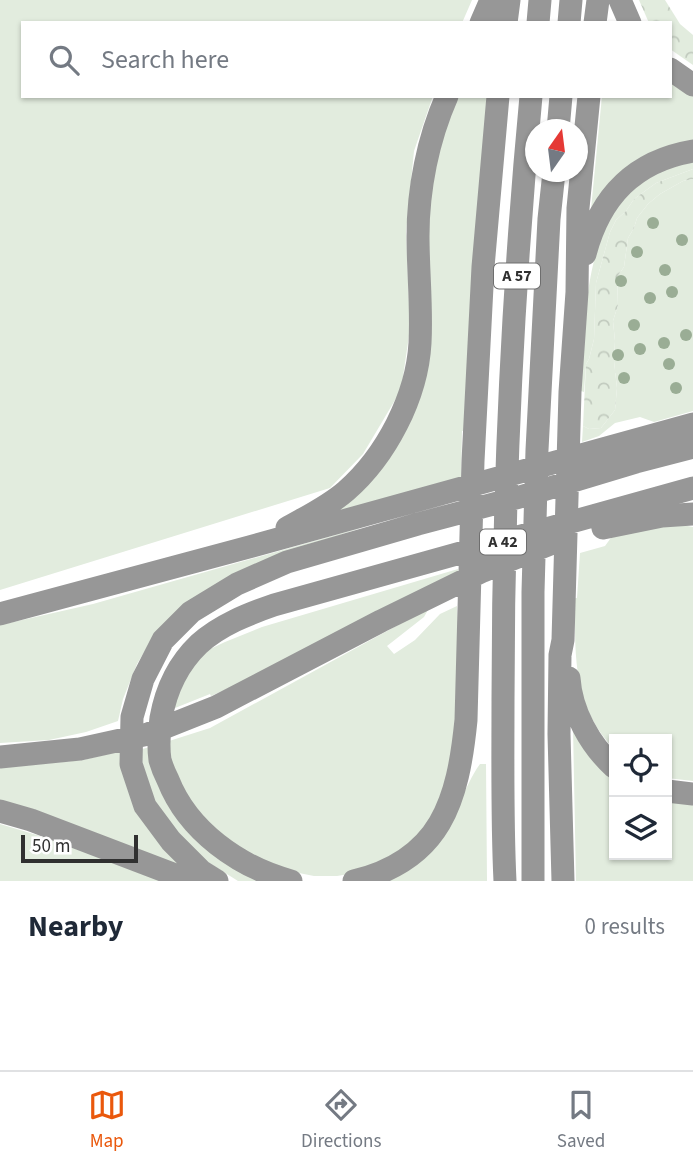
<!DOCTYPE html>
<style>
:root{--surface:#fff;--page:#f2f2f3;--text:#1f2937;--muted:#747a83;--line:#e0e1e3;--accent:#ea580c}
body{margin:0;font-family:"Source Sans 3",sans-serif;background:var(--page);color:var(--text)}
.controls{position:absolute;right:21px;bottom:21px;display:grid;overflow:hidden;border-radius:0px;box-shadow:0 2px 5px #0004}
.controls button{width:63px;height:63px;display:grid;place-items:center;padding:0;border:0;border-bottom:2px solid var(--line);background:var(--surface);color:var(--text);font:35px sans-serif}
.compass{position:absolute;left:525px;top:119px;width:63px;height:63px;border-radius:50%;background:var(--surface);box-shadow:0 2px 5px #0004;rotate:14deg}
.scale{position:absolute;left:21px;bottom:18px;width:117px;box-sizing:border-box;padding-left:7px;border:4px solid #303030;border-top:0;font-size:19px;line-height:24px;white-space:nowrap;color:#303030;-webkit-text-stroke:5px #fff;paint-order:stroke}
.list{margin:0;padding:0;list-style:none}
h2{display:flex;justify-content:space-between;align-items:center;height:91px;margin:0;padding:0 28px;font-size:30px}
h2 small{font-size:23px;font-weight:400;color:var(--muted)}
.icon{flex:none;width:38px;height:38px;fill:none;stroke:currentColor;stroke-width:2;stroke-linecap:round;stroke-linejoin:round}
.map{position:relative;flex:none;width:693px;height:881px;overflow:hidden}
.search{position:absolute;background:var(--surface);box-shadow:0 2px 5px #0004;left:21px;right:21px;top:21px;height:77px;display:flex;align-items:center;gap:18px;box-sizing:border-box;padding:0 24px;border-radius:0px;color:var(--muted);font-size:26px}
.sheet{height:189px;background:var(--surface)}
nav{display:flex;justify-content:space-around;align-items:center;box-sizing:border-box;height:98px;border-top:2px solid var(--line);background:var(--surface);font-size:19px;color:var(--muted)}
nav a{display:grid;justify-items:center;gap:4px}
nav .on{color:var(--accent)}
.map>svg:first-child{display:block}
.grass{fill:#e2ecde}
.forest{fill:url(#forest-crowns)}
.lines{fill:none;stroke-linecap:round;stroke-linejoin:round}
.highway{stroke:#979797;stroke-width:23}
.tree{fill:#9aad95}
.labels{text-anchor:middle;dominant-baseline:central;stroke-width:7;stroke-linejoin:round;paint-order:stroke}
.shield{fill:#fff;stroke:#6e6e6e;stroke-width:2}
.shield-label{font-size:16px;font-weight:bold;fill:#303030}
</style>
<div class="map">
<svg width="693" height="881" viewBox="0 0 693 881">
<defs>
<pattern id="forest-crowns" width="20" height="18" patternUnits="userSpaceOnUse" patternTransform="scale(1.75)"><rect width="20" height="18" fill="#e2ecde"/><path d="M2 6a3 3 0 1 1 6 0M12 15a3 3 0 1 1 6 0" fill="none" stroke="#c2cbbf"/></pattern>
</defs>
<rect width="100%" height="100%" fill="#fff"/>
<path class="grass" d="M0 0H472L462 23H23V96H433L414 151 406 232 410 329 401 390 363 454 330 488 0 590Z
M670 79 693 93V141L591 209 602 96H670Z
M455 96H487L466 430 462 431 461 477 318 520 405 428 432 173Z
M693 162V169L656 183 634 199 626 211 616 220 610 232 596 283 594 339 589 359 586 364 584 392 581 391C586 316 580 201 667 169 675 166 684 164 693 162Z
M693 179V411L654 422 640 417 615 423 599 436 582 442 583 426 589 429 601 428 615 410 617 388 614 361 615 341 613 321 618 305 617 277 624 267 628 238 634 228 637 218 648 204 660 194 683 181Z
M682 525 693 527V781L667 778V739H614V749C572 705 575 655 575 598H577L580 553 605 546 613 535 636 528Z
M367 526 268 559 153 637 137 664 123 699 118 721 86 732 49 740 0 743V625L93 604Z
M458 569V572L231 687 211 696 210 694 170 710 192 665 210 649 225 642 262 627Z
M457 606 458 627 454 748 445 790 424 831 406 848 355 873 337 876H314L284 870 259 861 205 825 178 787 166 742 210 728 429 608 424 617 387 646 394 654 415 640 440 614Z
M573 727 614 775V855H667V797L693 800V881H576Z
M150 747 157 779 269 881H238L203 859 158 811 138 750Z
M125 750 194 871 0 801V768L83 760Z
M480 764H486L487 881H381L459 801C467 789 471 776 480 764Z
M0 824 47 838 165 881H0Z"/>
<path class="forest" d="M639 0H665L680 24 693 35V65L670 49V23H649Z
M693 169V179L683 181 660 194 648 204 637 218 634 228 628 238 624 267 617 277 618 305 613 321 615 341 614 361 617 388 615 410 601 428 589 429 583 426 586 364 589 359 594 339 596 283 610 232 616 220 626 211 634 199 656 183Z"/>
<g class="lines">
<path class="highway" d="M620 0 630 23
M481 23 491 0
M506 23 509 0
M538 23 540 0
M569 23 571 0
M595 23 598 0
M670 69 693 85
M558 130 561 96
M585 254C600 197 634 161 693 151
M287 528C306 517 329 506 346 491 386 456 417 397 420 343 422 307 418 272 418 236 418 189 428 139 447 96
M603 528 662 516 693 514
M0 614 249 547 693 424
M569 678C571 711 590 745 614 767
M0 757 80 749 148 734 216 707 381 621 483 571 565 538
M667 791 693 794
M0 811 31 820 191 881
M217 881 201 871 171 841 145 806 131 764 132 717 143 679 163 640 191 612 237 584 287 562 418 524 520 497 636 462 693 447
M291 881C239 867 188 831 168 780 165 774 162 767 160 760 158 746 159 732 161 718 166 690 178 664 199 644 220 625 248 614 274 605L693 488
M354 881C441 860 458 801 466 720L473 461 483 267 498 96
M505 881C502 821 503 761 503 701 503 499 512 297 531 96
M533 881V592L537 450 549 219 554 172
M563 881 559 734 560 655 563 640 570 392 577 292 578 208 589 96"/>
</g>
<g class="tree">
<circle cx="653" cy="223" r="6"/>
<circle cx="682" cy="240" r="6"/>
<circle cx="637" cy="252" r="6"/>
<circle cx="665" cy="270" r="6"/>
<circle cx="621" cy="281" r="6"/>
<circle cx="672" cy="292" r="6"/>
<circle cx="650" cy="298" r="6"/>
<circle cx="634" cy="325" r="6"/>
<circle cx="686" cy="335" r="6"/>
<circle cx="664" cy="343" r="6"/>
<circle cx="640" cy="349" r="6"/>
<circle cx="618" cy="355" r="6"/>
<circle cx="669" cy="364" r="6"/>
<circle cx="624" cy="378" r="6"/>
<circle cx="676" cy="388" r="6"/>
</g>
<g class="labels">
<g class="shield">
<rect x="494" y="263.5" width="46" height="25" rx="5"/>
<rect x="480" y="529.5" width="46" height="25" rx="5"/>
</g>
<g class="shield-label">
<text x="517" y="276">A 57</text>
<text x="503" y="542">A 42</text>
</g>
</g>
</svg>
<div class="controls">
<button><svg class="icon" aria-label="locate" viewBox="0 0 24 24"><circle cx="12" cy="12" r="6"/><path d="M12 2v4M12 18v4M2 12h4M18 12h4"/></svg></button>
<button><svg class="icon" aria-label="layers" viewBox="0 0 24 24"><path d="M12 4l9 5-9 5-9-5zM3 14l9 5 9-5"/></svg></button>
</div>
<svg class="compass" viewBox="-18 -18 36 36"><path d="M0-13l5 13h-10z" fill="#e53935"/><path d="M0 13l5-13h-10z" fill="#747a83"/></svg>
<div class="scale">50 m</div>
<div class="search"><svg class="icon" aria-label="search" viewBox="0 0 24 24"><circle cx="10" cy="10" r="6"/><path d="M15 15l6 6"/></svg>Search here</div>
</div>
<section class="sheet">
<h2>Nearby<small>0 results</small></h2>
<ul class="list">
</ul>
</section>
<nav>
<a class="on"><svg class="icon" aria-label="map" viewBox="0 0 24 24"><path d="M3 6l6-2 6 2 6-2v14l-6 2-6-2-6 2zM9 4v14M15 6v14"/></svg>Map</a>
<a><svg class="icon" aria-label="directions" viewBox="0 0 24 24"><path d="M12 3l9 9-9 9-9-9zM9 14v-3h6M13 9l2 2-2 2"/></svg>Directions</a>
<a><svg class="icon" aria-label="saved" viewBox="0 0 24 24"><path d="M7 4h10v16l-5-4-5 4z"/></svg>Saved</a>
</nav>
